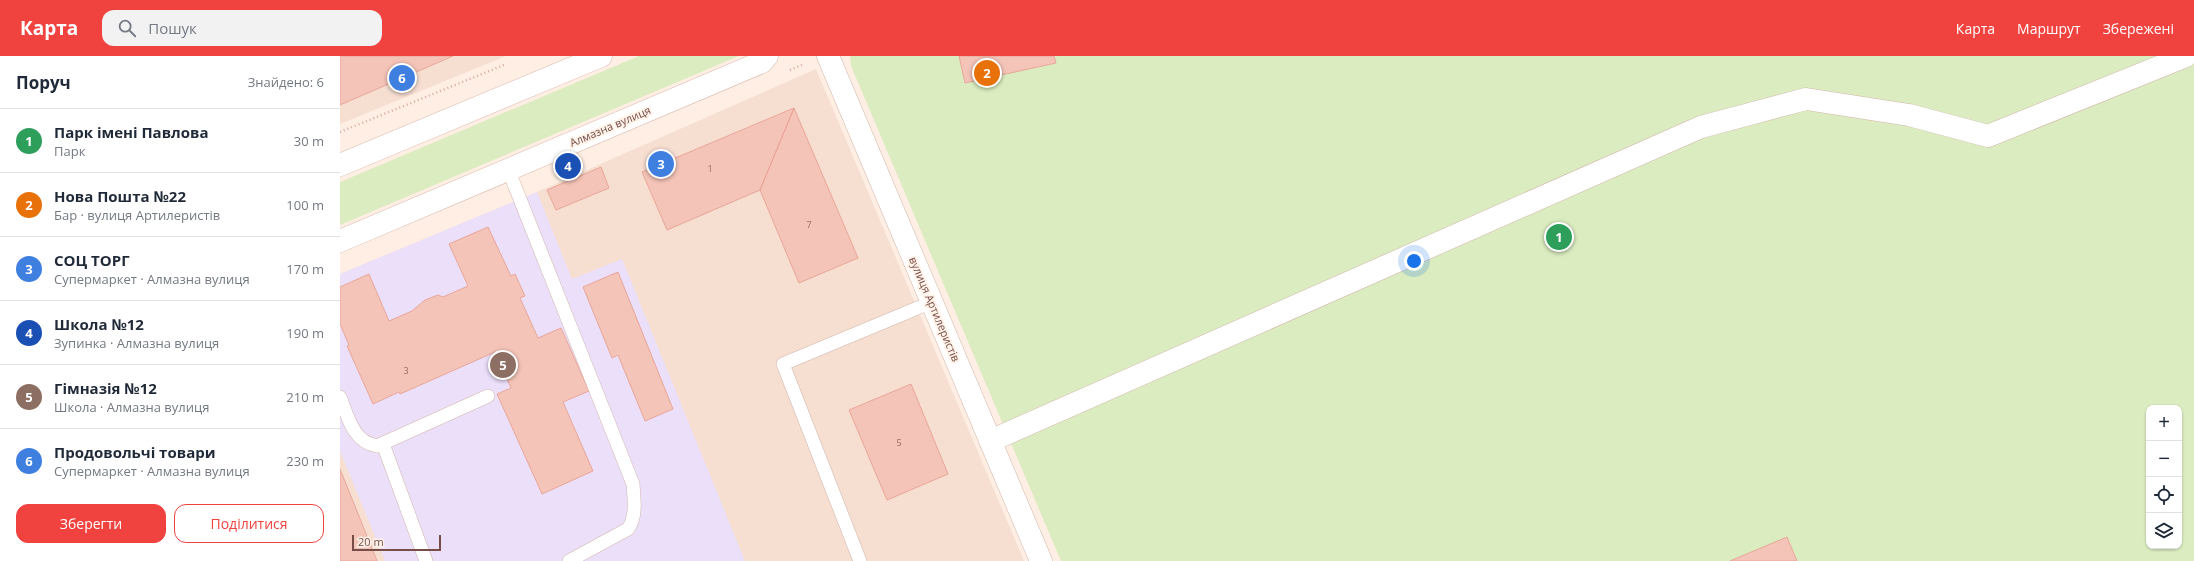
<!DOCTYPE html>
<html lang="uk">
<meta charset="utf-8">
<style>
:root{--surface:#fff;--page:#f2f2f3;--text:#1f2937;--muted:#747a83;--line:#e0e1e3;--accent:#f0433f}
body{margin:0;font-family:"Open Sans",sans-serif;background:var(--page);color:var(--text)}
.controls{position:absolute;right:12px;bottom:12px;display:grid;overflow:hidden;border-radius:8px;box-shadow:0 1px 3px #0004}
.controls button{width:36px;height:36px;display:grid;place-items:center;padding:0;border:0;border-bottom:1px solid var(--line);background:var(--surface);color:var(--text);font:20px sans-serif}
.scale{position:absolute;left:12px;bottom:10px;width:89px;box-sizing:border-box;padding-left:4px;border:2px solid #774e47;border-top:0;font-size:11px;line-height:14px;white-space:nowrap;color:#774e47;-webkit-text-stroke:3px #fff3ea;paint-order:stroke}
.you{position:absolute;left:1074px;top:205px;width:14px;height:14px;margin:-10px;border:3px solid #fff;border-radius:50%;background:#1a73e8;box-shadow:0 0 0 6px #1a73e833}
.badge{display:grid;place-items:center;width:26px;height:26px;border-radius:50%;background:var(--accent);color:#fff;font-size:13px;font-weight:700}
.pin{position:absolute;translate:-50% -50%;border:2px solid #fff;box-shadow:0 1px 4px #0006}
.list{margin:0;padding:0;list-style:none}
h2{display:flex;justify-content:space-between;align-items:center;height:52px;margin:0;padding:0 16px;font-size:17px}
h2 small{font-size:13px;font-weight:400;color:var(--muted)}
.list li{display:grid;grid-template-columns:26px 1fr auto;gap:12px;align-items:center;box-sizing:border-box;height:64px;padding:0 16px;border-top:1px solid var(--line)}
.list b{display:block;font-size:15px;white-space:nowrap}
.list p{margin:0;font-size:13px;white-space:nowrap;color:var(--muted)}
.list em{font-size:13px;font-style:normal;color:var(--muted)}
.actions{display:flex;gap:8px;padding:12px 16px}
.actions a{flex:1;padding:9px 0;border:1px solid var(--accent);border-radius:12px;text-align:center;font-size:14px;color:var(--accent)}
.actions .main{background:var(--accent);color:#fff}
.icon{flex:none;width:22px;height:22px;fill:none;stroke:currentColor;stroke-width:2;stroke-linecap:round;stroke-linejoin:round}
.map{position:relative;flex:none;width:1854px;height:505px;overflow:hidden}
header{display:flex;align-items:center;gap:24px;box-sizing:border-box;height:56px;padding:0 20px;background:var(--accent);color:#fff}
header strong{font-size:19px}
nav{display:flex;gap:22px;margin-inline-start:auto;font-size:14px}
.search{width:280px;height:36px;background:var(--page);display:flex;align-items:center;gap:10px;box-sizing:border-box;padding:0 14px;border-radius:12px;color:var(--muted);font-size:15px}
main{display:flex}
aside{flex:1;background:var(--surface)}
.map>svg:first-child{display:block}
.residential{fill:#f6ded1}
.education{fill:#ebdffa}
.green{fill:#dbecc0;fill-rule:evenodd}
.building{fill:#f5c4b8;stroke:#e9a698}
.lines{fill:none;stroke-linecap:round;stroke-linejoin:round}
.lane-casing{stroke:#d2b5ab;stroke-width:14}
.street-casing{stroke:#d2b5ab;stroke-width:23}
.secondary-casing{stroke:#d8b5aa;stroke-width:23}
.path{stroke:#daa79b;stroke-width:2.5;stroke-dasharray:1 3;stroke-linecap:butt}
.lane{stroke:#fff;stroke-width:13}
.street{stroke:#fff;stroke-width:22}
.secondary{stroke:#fff;stroke-width:22}
.labels{text-anchor:middle;dominant-baseline:central;stroke-width:4;stroke-linejoin:round;paint-order:stroke}
.number-label{font-size:9px;fill:#966c63}
.street-label{font-size:11px;fill:#774e47;stroke:#fff3ea}
</style>
<header>
<strong>Карта</strong>
<div class="search"><svg class="icon" aria-label="search" viewBox="0 0 24 24"><circle cx="10" cy="10" r="6"/><path d="M15 15l6 6"/></svg>Пошук</div>
<nav><a>Карта</a><a>Маршрут</a><a>Збережені</a></nav>
</header>
<main>
<aside>
<h2>Поруч<small>Знайдено: 6</small></h2>
<ul class="list">
<li><span class="badge" style="background:#2e9e5b">1</span><div><b>Парк імені Павлова</b><p>Парк</p></div><em>30 m</em></li>
<li><span class="badge" style="background:#e8710a">2</span><div><b>Нова Пошта №22</b><p>Бар · вулиця Артилеристів</p></div><em>100 m</em></li>
<li><span class="badge" style="background:#3f7fe0">3</span><div><b>СОЦ ТОРГ</b><p>Супермаркет · Алмазна вулиця</p></div><em>170 m</em></li>
<li><span class="badge" style="background:#1a4fb4">4</span><div><b>Школа №12</b><p>Зупинка · Алмазна вулиця</p></div><em>190 m</em></li>
<li><span class="badge" style="background:#8d6e63">5</span><div><b>Гімназія №12</b><p>Школа · Алмазна вулиця</p></div><em>210 m</em></li>
<li><span class="badge" style="background:#3f7fe0">6</span><div><b>Продовольчі товари</b><p>Супермаркет · Алмазна вулиця</p></div><em>230 m</em></li>
</ul>
<div class="actions"><a class="main">Зберегти</a><a>Поділитися</a></div>
</aside>
<div class="map">
<svg width="1854" height="505" viewBox="0 0 1854 505">
<rect width="100%" height="100%" fill="#feeee3"/>
<path class="residential" d="M0 0H166L0 68Z
M476 13 684 505H0V218L197 136Z"/>
<path class="education" d="M197 136 232 223 282 203 405 505H45L0 395V218Z"/>
<path class="green" d="M299 0H399L0 169V126Z
M510 0H1854V505H721L511 10ZM1809 352H1839V490H1809Z"/>
<path class="building" d="M0 0H113L0 49Z
M619 0H714L716 7 625 27Z
M454 52 420 134 327 174 302 116Z
M454 52 518 202 459 227 420 134Z
M261 111 269 132 216 154 207 134Z
M148 171 171 220 175 218 185 240 180 242 198 282 221 272 249 335 223 346 253 415 202 438 157 338 171 332 155 296 60 338 59 336 33 348 7 290 9 289 0 268V231L29 218 49 265 72 255 85 244 98 239 103 241 128 230 109 188Z
M278 216 333 353 305 365 278 299 272 302 243 231Z
M571 328 608 418 547 444 509 354Z
M0 413 37 505H0Z
M1447 481 1457 505H1390Z"/>
<g class="lines">
<defs>
<path id="lane" d="M168 113 293 428C294 443 297 460 288 473L229 505
M0 341C8 361 13 386 37 390L148 340
M43 388 86 505
M520 505 443 308 592 246"/>
<path id="street" d="M488 0 701 505
M650 385 1361 71 1466 43 1569 59 1648 80 1846 0"/>
<path id="secondary" d="M0 109 261 0
M0 185 422 6 427 0"/>
</defs>
<use href="#lane" class="lane-casing"/>
<use href="#street" class="street-casing"/>
<use href="#secondary" class="secondary-casing"/>
<path class="path" d="M450 14 464 8
M0 76 164 9"/>
<use href="#lane" class="lane"/>
<use href="#street" class="street"/>
<use href="#secondary" class="secondary"/>
</g>
<g class="labels">
<g class="number-label">
<text x="370" y="112">1</text>
<text x="469" y="168">7</text>
<text x="66" y="314">3</text>
<text x="559" y="386">5</text>
</g>
<g class="street-label">
<text transform="translate(270 70) rotate(-23)">Алмазна вулиця</text>
<text transform="translate(595 253) rotate(67)">вулиця Артилеристів</text>
</g>
</g>
</svg>
<div class="controls">
<button>+</button>
<button>−</button>
<button><svg class="icon" aria-label="locate" viewBox="0 0 24 24"><circle cx="12" cy="12" r="6"/><path d="M12 2v4M12 18v4M2 12h4M18 12h4"/></svg></button>
<button><svg class="icon" aria-label="layers" viewBox="0 0 24 24"><path d="M12 4l9 5-9 5-9-5zM3 14l9 5 9-5"/></svg></button>
</div>
<div class="scale">20 m</div>
<div class="you"></div>
<div class="pin badge" style="left:1219px;top:181px;background:#2e9e5b">1</div>
<div class="pin badge" style="left:647px;top:17px;background:#e8710a">2</div>
<div class="pin badge" style="left:321px;top:108px;background:#3f7fe0">3</div>
<div class="pin badge" style="left:228px;top:110px;background:#1a4fb4">4</div>
<div class="pin badge" style="left:163px;top:309px;background:#8d6e63">5</div>
<div class="pin badge" style="left:62px;top:22px;background:#3f7fe0">6</div>
</div>
</main>
